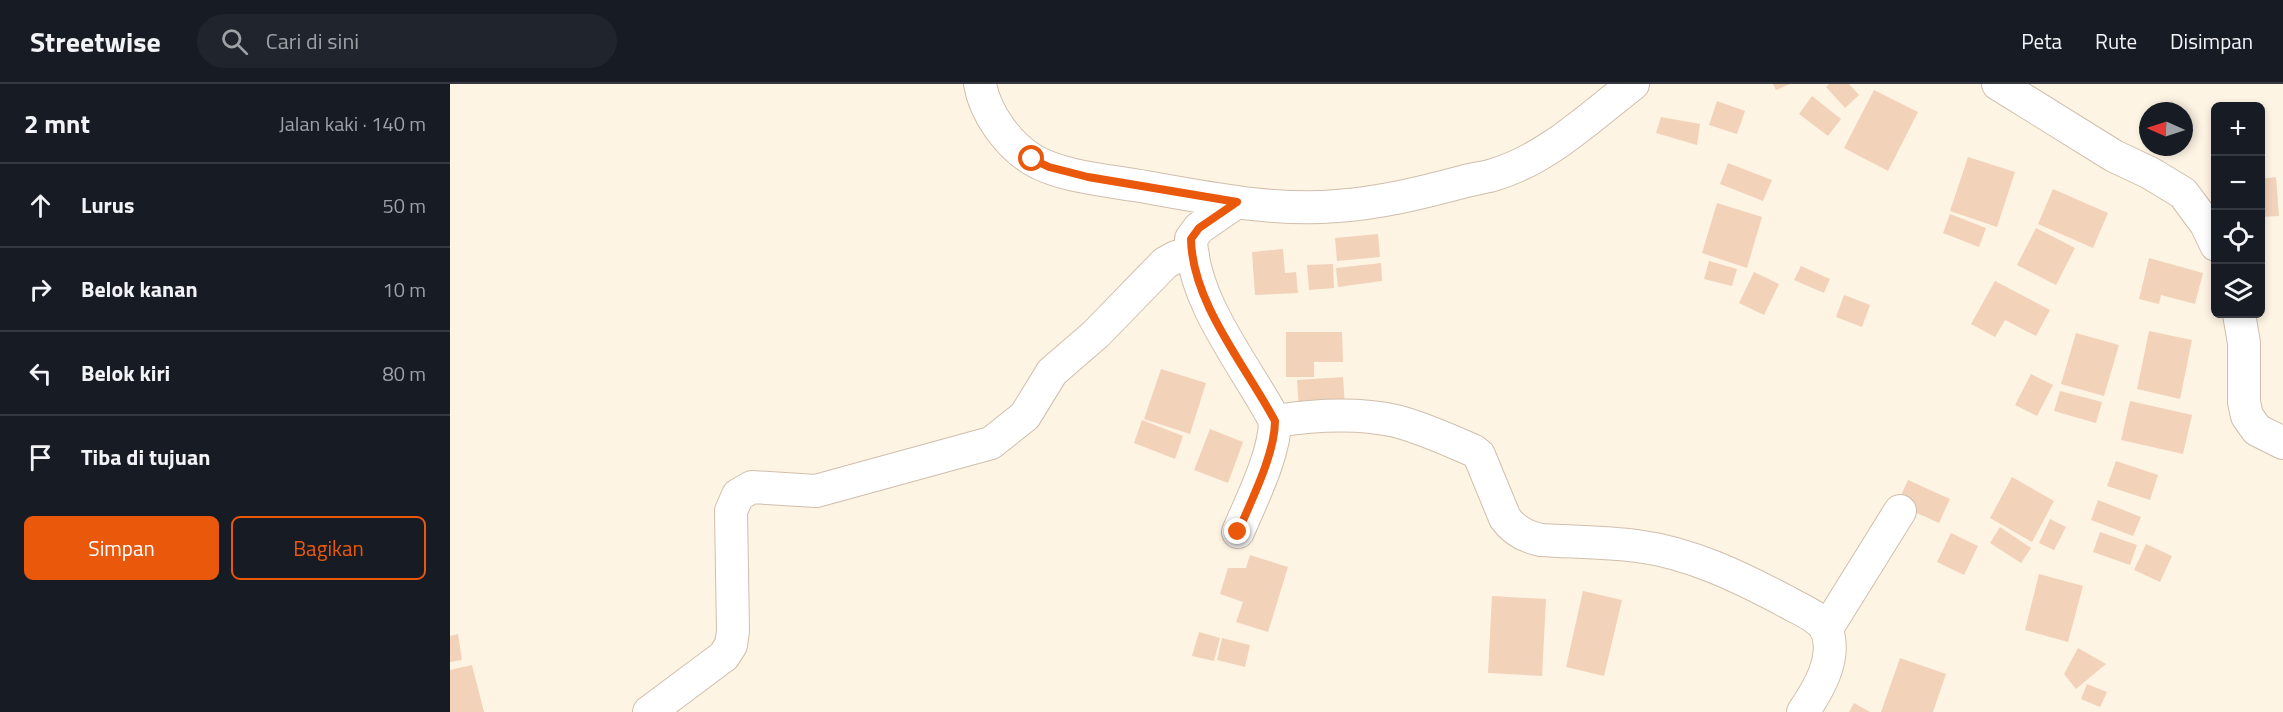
<!DOCTYPE html>
<html lang="id">
<meta charset="utf-8">
<style>
:root{--surface:#171b24;--page:#20242c;--text:#f1f3f6;--muted:#9ea1a6;--line:#363941;--accent:#ea580c}
body{margin:0;font-family:"Titillium Web",sans-serif;background:var(--page);color:var(--text)}
.controls{position:absolute;right:18px;top:18px;display:grid;overflow:hidden;border-radius:9px;box-shadow:0 3px 9px #0003}
.controls button{width:54px;height:54px;display:grid;place-items:center;padding:0;border:0;border-bottom:2px solid var(--line);background:var(--surface);color:var(--text);font:30px sans-serif}
.compass{position:absolute;left:1689px;top:18px;width:54px;height:54px;border-radius:50%;background:var(--surface);box-shadow:0 3px 9px #0003;rotate:273deg}
.stop{position:absolute;width:18px;height:18px;margin:-14px;border:4px solid #ea580c;border-radius:50%;background:#fff}
.stop.end{background:#ea580c;border-color:#fff;box-shadow:0 2px 6px #0008}
.list{margin:0;padding:0;list-style:none}
h2{display:flex;justify-content:space-between;align-items:center;height:78px;margin:0;padding:0 24px;font-size:26px}
h2 small{font-size:20px;font-weight:400;color:var(--muted)}
.list li{display:grid;grid-template-columns:39px 1fr auto;gap:18px;align-items:center;box-sizing:border-box;height:84px;padding:0 24px;border-top:2px solid var(--line)}
.list b{display:block;font-size:22px;white-space:nowrap}
.list em{font-size:20px;font-style:normal;color:var(--muted)}
.actions{display:flex;gap:12px;padding:18px 24px}
.actions a{flex:1;padding:14px 0;border:2px solid var(--accent);border-radius:9px;text-align:center;font-size:21px;color:var(--accent)}
.actions .main{background:var(--accent);color:#fff}
.icon{flex:none;width:33px;height:33px;fill:none;stroke:currentColor;stroke-width:2;stroke-linecap:round;stroke-linejoin:round}
.map{position:relative;flex:none;width:1833px;height:628px;overflow:hidden}
header{display:flex;align-items:center;gap:36px;box-sizing:border-box;height:84px;padding:0 30px;background:var(--surface);border-bottom:2px solid var(--line)}
header strong{font-size:28px}
nav{display:flex;gap:33px;margin-inline-start:auto;font-size:21px}
.search{width:420px;height:54px;background:var(--page);display:flex;align-items:center;gap:15px;box-sizing:border-box;padding:0 21px;border-radius:33px;color:var(--muted);font-size:22px}
main{display:flex}
aside{flex:1;background:var(--surface)}
.map>svg:first-child{display:block}
.building{fill:#f3d2ba}
.lines{fill:none;stroke-linecap:round;stroke-linejoin:round}
.street-casing{stroke:#d1beac;stroke-width:34}
.street{stroke:#fff;stroke-width:32}
.route{stroke:#ea580c;stroke-width:8}
</style>
<header>
<strong>Streetwise</strong>
<div class="search"><svg class="icon" aria-label="search" viewBox="0 0 24 24"><circle cx="10" cy="10" r="6"/><path d="M15 15l6 6"/></svg>Cari di sini</div>
<nav><a>Peta</a><a>Rute</a><a>Disimpan</a></nav>
</header>
<main>
<aside>
<h2>2 mnt<small>Jalan kaki · 140 m</small></h2>
<ul class="list">
<li><svg class="icon" aria-label="ahead" viewBox="0 0 24 24"><path d="M12 20V5M6 11l6-6 6 6"/></svg><div><b>Lurus</b></div><em>50 m</em></li>
<li><svg class="icon" aria-label="right" viewBox="0 0 24 24"><path d="M7 20v-9h11M14 6l5 5-5 5"/></svg><div><b>Belok kanan</b></div><em>10 m</em></li>
<li><svg class="icon" aria-label="left" viewBox="0 0 24 24"><path d="M17 20v-9H6M10 6l-5 5 5 5"/></svg><div><b>Belok kiri</b></div><em>80 m</em></li>
<li><svg class="icon" aria-label="arrive" viewBox="0 0 24 24"><path d="M6 21V4h12l-3 4 3 4H6"/></svg><div><b>Tiba di tujuan</b></div></li>
</ul>
<div class="actions"><a class="main">Simpan</a><a>Bagikan</a></div>
</aside>
<div class="map">
<svg width="1833" height="628" viewBox="0 0 1833 628">
<rect width="100%" height="100%" fill="#fdf4e4"/>
<path class="building" d="M1323 0H1340L1326 6Z
M1379 0H1399L1409 11 1395 24 1376 3Z
M1424 6 1468 28 1438 87 1394 64Z
M1362 12 1391 35 1378 52 1349 30Z
M1267 17 1295 27 1287 50 1259 41Z
M1211 33 1250 40 1247 61 1206 49Z
M1518 73 1565 88 1547 143 1500 127Z
M1278 79 1322 96 1313 117 1270 100Z
M1826 93 1829 132 1810 133V95Z
M1603 105 1658 129 1643 164 1588 140Z
M1267 119 1312 133 1297 184 1252 169Z
M1500 130 1536 144 1529 163 1493 149Z
M1586 144 1625 164 1606 201 1567 181Z
M928 150 930 173 887 177 885 154Z
M833 165 835 189 846 188 848 209 805 211 802 168Z
M1699 174 1753 189 1745 220 1711 211 1709 220 1689 215Z
M1259 177 1287 185 1282 202 1254 195Z
M931 179 932 197 888 203 886 184Z
M883 180 884 204 859 206 857 181Z
M1351 182 1380 195 1374 209 1344 196Z
M1304 188 1329 200 1314 231 1289 219Z
M1545 197 1600 226 1586 252 1555 236 1545 253 1521 240Z
M1394 211 1420 221 1412 243 1386 233Z
M1699 247 1742 256 1730 315 1687 305Z
M836 248H892L893 278H864V293H836Z
M1626 249 1669 261 1654 312 1611 300Z
M711 285 756 299 740 350 694 335Z
M1581 290 1603 301 1587 332 1565 321Z
M893 293 895 323 849 326 847 296Z
M1610 307 1652 318 1646 339 1604 327Z
M1680 317 1742 331 1733 370 1671 356Z
M692 336 733 352 725 375 684 359Z
M760 345 793 358 778 399 744 386Z
M1666 377 1708 391 1700 416 1657 402Z
M1562 393 1604 417 1582 458 1540 434Z
M1458 396 1500 415 1489 439 1447 420Z
M1648 416 1691 433 1683 452 1641 436Z
M1600 435 1616 443 1604 466 1589 459Z
M1550 443 1581 464 1571 479 1540 459Z
M1650 448 1687 461 1680 481 1643 468Z
M1501 449 1528 462 1514 491 1487 478Z
M1696 460 1722 472 1710 498 1684 486Z
M800 471 838 483 818 548 786 538 793 518 770 510 778 484H796Z
M1589 490 1633 502 1618 558 1575 546Z
M1133 507 1172 516 1154 592 1116 583Z
M1042 512 1096 515 1092 592 1038 589Z
M749 548 770 554 764 577 742 572Z
M8 550 12 576 0 578V552Z
M772 554 800 561 795 583 767 576Z
M1628 564 1656 580 1626 605 1614 590Z
M1450 574 1496 590 1483 628H1431Z
M22 581 34 628H0V586Z
M1637 600 1657 608 1650 623 1631 615Z
M1404 619 1420 628H1399Z"/>
<g class="lines">
<defs>
<path id="street" d="M530 0C535 29 558 61 583 76 610 92 653 96 684 101 751 112 820 128 887 122 930 119 971 109 1012 98 1022 95 1033 94 1043 91 1097 75 1139 34 1183 0
M1548 0 1664 72 1700 89 1733 109 1756 140 1766 161
M787 118 749 144 741 155C743 219 796 282 825 337 825 370 801 417 788 448
M1789 230 1794 259V318L1797 332 1807 346 1833 359
M825 337C864 331 906 328 946 337 973 344 999 356 1024 367L1029 371 1055 434C1064 447 1076 453 1091 456 1123 458 1156 458 1187 462 1241 469 1290 493 1337 518 1349 525 1371 533 1377 547 1387 575 1368 606 1353 628
M1376 546 1450 427
M199 628 274 572 281 561 283 547 281 427 288 411 302 403 366 407 541 359 575 332 602 288 646 250 715 179 726 173 743 171"/>
</defs>
<use href="#street" class="street-casing"/>
<use href="#street" class="street"/>
</g>
<g class="lines">
<path class="route" d="M582 75 599 83 638 93 787 118 749 144 741 155C742 219 796 282 825 337 825 370 801 417 788 448"/>
</g>
</svg>
<div class="controls">
<button>+</button>
<button>−</button>
<button><svg class="icon" aria-label="locate" viewBox="0 0 24 24"><circle cx="12" cy="12" r="6"/><path d="M12 2v4M12 18v4M2 12h4M18 12h4"/></svg></button>
<button><svg class="icon" aria-label="layers" viewBox="0 0 24 24"><path d="M12 4l9 5-9 5-9-5zM3 14l9 5 9-5"/></svg></button>
</div>
<svg class="compass" viewBox="-18 -18 36 36"><path d="M0-13l5 13h-10z" fill="#e53935"/><path d="M0 13l5-13h-10z" fill="#9ea1a6"/></svg>
<div class="stop" style="left:582px;top:75px"></div>
<div class="stop end" style="left:788px;top:448px"></div>
</div>
</main>
